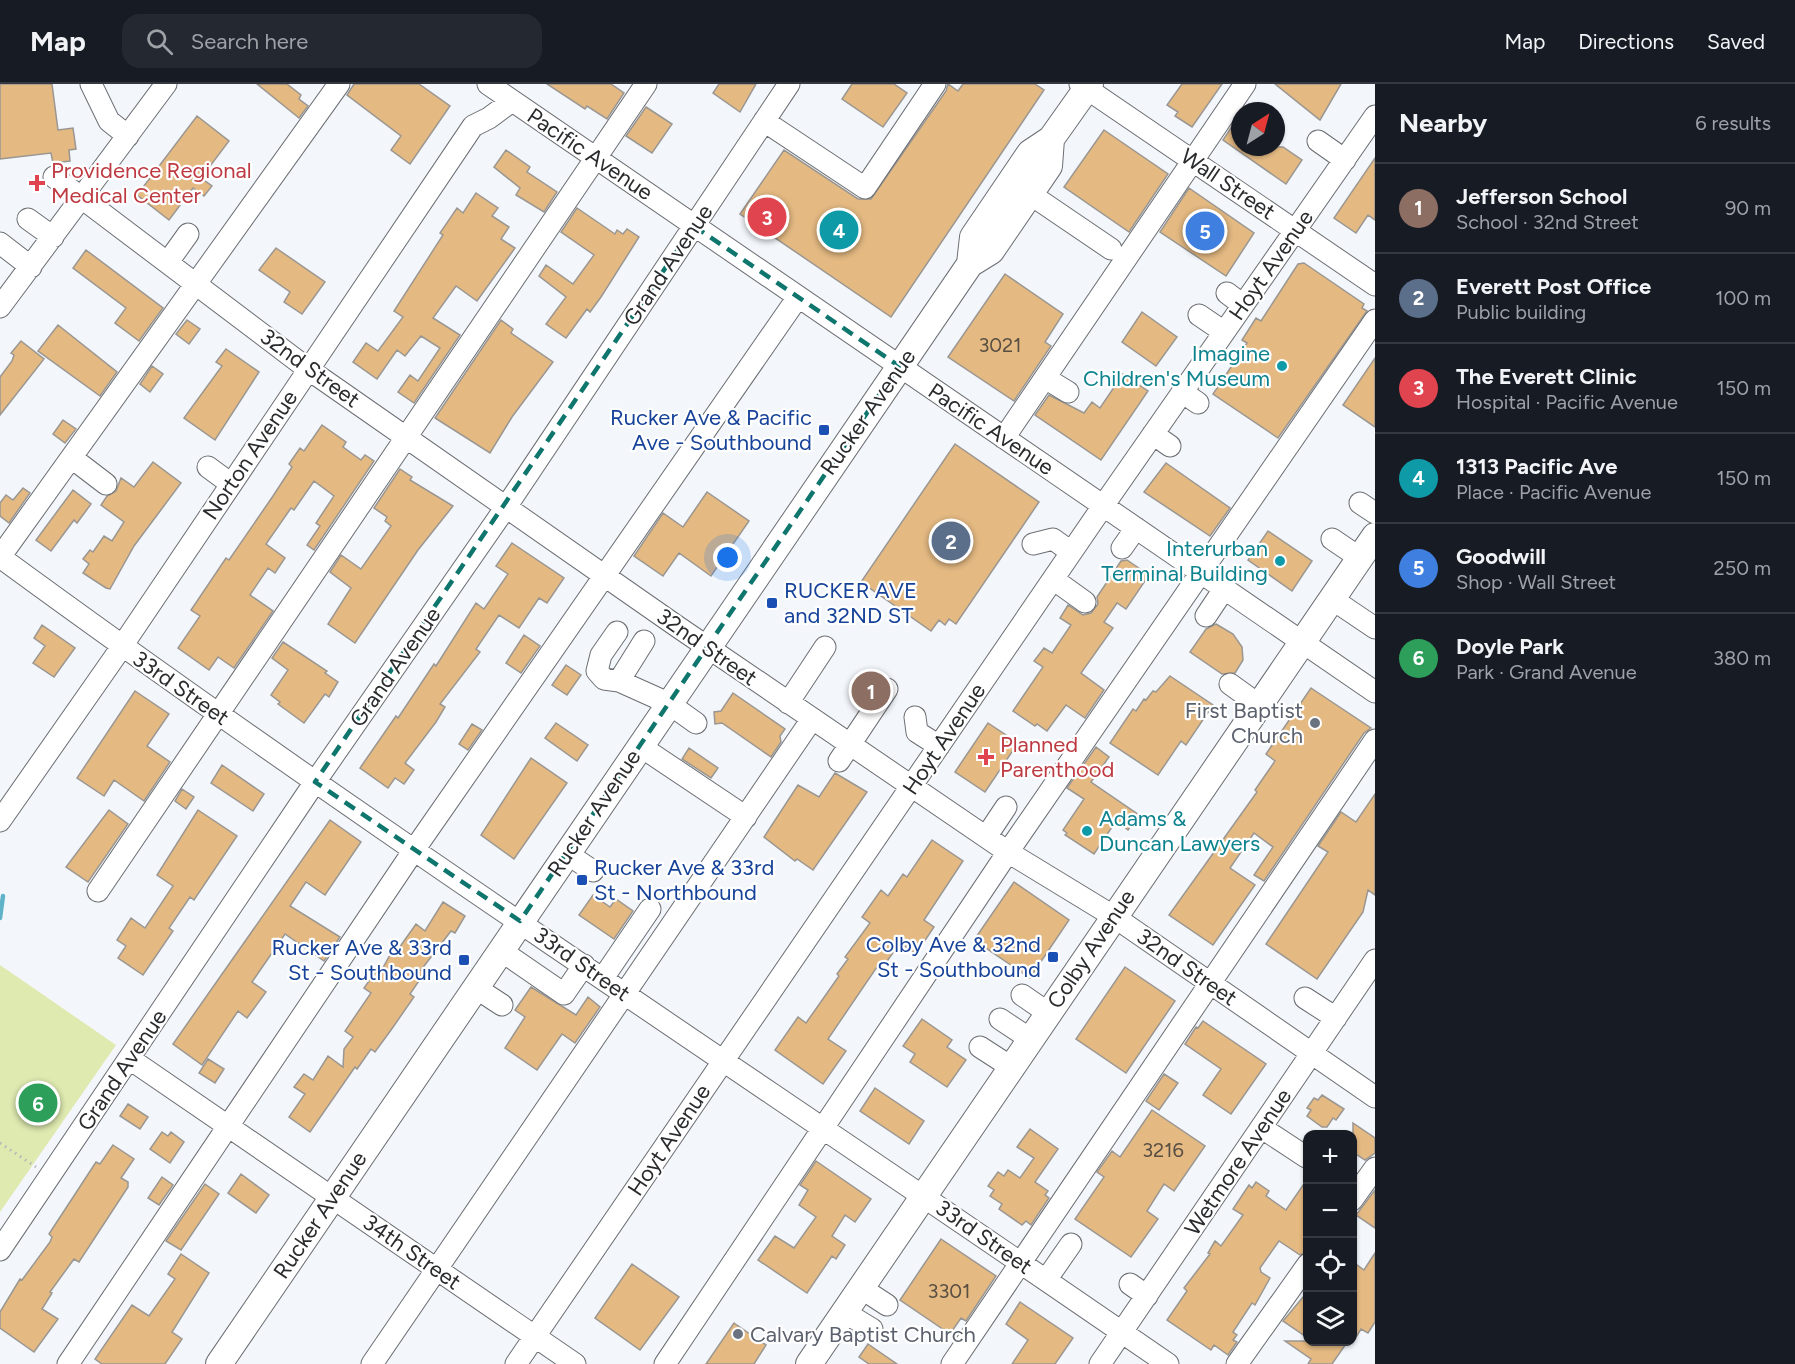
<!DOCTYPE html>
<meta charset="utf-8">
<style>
:root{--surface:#171b24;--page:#242831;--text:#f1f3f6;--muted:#9ea1a6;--line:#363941;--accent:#baa5dc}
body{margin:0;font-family:Figtree,sans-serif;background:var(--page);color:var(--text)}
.controls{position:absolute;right:18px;bottom:18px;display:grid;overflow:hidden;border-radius:12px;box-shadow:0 2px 4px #0004}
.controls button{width:54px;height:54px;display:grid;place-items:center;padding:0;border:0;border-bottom:2px solid var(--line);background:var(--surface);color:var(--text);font:30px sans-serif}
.compass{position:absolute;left:1231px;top:18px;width:54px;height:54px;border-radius:50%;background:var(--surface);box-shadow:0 2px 4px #0004;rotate:36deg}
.you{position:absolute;left:728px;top:474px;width:21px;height:21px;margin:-15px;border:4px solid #fff;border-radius:50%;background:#1a73e8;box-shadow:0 0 0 9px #1a73e833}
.badge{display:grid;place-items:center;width:39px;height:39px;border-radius:50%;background:var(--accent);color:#fff;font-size:20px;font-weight:700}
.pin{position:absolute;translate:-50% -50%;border:3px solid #fff;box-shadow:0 2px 6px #0006}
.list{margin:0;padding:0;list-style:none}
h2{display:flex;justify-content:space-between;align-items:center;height:78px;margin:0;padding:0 24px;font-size:26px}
h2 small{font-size:20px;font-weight:400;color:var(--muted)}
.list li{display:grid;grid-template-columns:39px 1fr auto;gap:18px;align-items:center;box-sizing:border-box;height:90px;padding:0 24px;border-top:2px solid var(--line)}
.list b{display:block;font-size:22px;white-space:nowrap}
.list p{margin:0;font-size:20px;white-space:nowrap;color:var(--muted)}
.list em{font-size:20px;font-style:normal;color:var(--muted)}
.icon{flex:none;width:33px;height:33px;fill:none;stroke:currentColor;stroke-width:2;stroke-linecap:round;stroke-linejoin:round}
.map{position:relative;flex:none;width:1375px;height:1280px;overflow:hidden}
header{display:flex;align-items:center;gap:36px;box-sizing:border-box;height:84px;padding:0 30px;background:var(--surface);border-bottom:2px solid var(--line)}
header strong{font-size:28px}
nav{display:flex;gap:33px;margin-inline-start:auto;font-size:21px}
.search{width:420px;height:54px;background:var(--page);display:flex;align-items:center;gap:15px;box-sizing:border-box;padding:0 21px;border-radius:18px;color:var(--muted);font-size:22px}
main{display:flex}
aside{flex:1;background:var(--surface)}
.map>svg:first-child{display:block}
.green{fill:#deeab0}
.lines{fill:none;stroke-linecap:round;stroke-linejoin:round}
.stream{stroke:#5fb3c8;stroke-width:4.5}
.building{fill:#e4b982;stroke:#9a9692;stroke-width:1.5}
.minor-casing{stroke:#6b6e72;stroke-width:23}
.major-casing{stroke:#6b6e72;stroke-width:28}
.path{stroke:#b4b7bb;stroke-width:3;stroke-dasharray:1.5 4.5;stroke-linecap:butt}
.minor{stroke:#fff;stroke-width:21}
.major{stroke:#fff;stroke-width:26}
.marked{fill:none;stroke:#0f766e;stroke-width:4.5;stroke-dasharray:12 8;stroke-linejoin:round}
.health-dot{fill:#e0444e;stroke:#fff;stroke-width:2}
.culture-dot{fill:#0f9aa8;stroke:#fff;stroke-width:2}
.transit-dot{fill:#1a4fb4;stroke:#fff;stroke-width:2}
.worship-dot{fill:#6b7280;stroke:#fff;stroke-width:2}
.labels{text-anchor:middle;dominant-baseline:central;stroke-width:4.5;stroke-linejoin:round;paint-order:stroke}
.number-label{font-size:20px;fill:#584e42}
.street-label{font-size:22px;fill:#2a2b2d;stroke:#fff}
.health-label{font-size:22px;fill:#be3a42;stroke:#fff;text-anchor:start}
.culture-label{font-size:22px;fill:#0d838f;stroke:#fff;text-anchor:end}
.transit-label{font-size:22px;fill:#164399;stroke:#fff;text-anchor:end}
.worship-label{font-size:22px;fill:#5b616d;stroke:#fff;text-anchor:end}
</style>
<header>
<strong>Map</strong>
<div class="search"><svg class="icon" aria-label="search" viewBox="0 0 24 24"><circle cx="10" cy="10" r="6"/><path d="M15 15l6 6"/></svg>Search here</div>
<nav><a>Map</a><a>Directions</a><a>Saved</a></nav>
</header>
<main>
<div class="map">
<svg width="1375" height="1280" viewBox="0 0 1375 1280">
<rect width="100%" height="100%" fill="#f3f7fc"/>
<path class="green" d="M0 881 116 961 0 1128Z"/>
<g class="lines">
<path class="stream" d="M0 834 3 812"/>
</g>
<path class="building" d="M0 0H52L58 46 73 44 76 65 69 66 70 77 53 79 51 69 0 75Z
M257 0H287L301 11 299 15 308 22 299 34Z
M354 0H419L450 22 410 80 391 66 401 52 347 11Z
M547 0H611L624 9 607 35 587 22 585 25Z
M719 0H756L740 28 713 9Z
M852 0H894L907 9 883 43 842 15Z
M948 0 958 7 963 0H1035L1044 6 891 233 740 130 784 66 858 115H871L946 7Z
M1182 0H1222L1192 43 1175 32 1178 28 1167 21Z
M1275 0H1341L1320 36Z
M646 23 672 40 652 69 626 52Z
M1240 30V63H1283L1302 76 1286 100 1223 56Z
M197 32 229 57 201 94 212 102 204 112 193 104 169 136 137 111Z
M1104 46 1168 90 1129 148 1064 103Z
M506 66 530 83 527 88 557 108 544 128 516 111 520 104 494 83Z
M1375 74V136L1368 131 1356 149 1334 134Z
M1189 104 1254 149 1226 192 1160 148Z
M476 109 498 124 492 132 509 143 501 155 515 164 477 217 456 202 433 234 460 251 414 319 398 308 410 291 418 297 440 264 421 252 405 272 397 266 377 295 353 278 366 259 378 267 403 233 394 227 443 151 440 149 457 124 463 129Z
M577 124 615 150 617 146 623 150 627 145 639 153 601 213 590 228 587 225 566 254 546 240 566 213 539 192 546 181 573 200 594 171 561 148Z
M276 164 325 198 302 230 284 218 290 208 259 186Z
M86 166 163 224 139 257 115 239 126 224 73 184Z
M1304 179 1364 220 1362 224 1367 227 1278 354 1213 310 1247 259 1242 256 1256 234 1261 237 1298 180Z
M1005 190 1063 230 1045 258 1051 262 1014 317 948 273Z
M1142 228 1177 253 1156 282 1122 258Z
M187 236 200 245 189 260 176 250Z
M501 236 513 245 511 249 553 278 512 333 490 369 435 334Z
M58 241 117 288 100 312 38 267Z
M21 257 44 275 0 331V293L12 277 14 271 11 269Z
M226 265 259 288 215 356 184 334 222 282 216 278Z
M1375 274V343L1343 321Z
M152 282 163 290 150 308 140 300Z
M1123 290 1148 307 1101 376 1035 331 1049 311 1084 329 1092 318 1100 324Z
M63 336 76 345 65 359 53 350Z
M322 341 346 358 343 363 361 376 365 371 374 377 314 466 307 461 320 442 316 439 334 412 314 397 294 426 291 424 266 460 285 474 275 489 268 484 250 511 273 527 234 584 218 573 209 586 178 564 200 532 191 526 226 474 229 476 273 412 292 383 289 380 300 364 304 367Z
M955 360 1039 418 956 540 949 535 945 541 939 536 931 547 861 498Z
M153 378 181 399 134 462 110 505 106 504 83 489 89 480 83 475 90 466 93 468 104 452 112 457 124 438 101 421 107 412 116 407 121 394 134 403Z
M1166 379 1230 424 1210 452 1144 408Z
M400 385 412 393 410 396 453 422 418 466 355 559 328 540 351 504 330 488 341 471 361 485 391 442 385 437 387 433 374 424Z
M23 404 30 409 9 439 0 432V419L6 411 13 416Z
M73 406 91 420 77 439 74 436 51 467 36 456Z
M707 408 749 437 711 492 679 469 663 492 634 472 663 429 683 443Z
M1268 447 1312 477 1292 507 1248 476Z
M512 459 564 494 547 519 539 514 519 544 499 531 476 565 480 568 440 620 445 623 436 638 405 679 414 686 404 700 395 694 388 704 360 684 396 632 398 634 434 580 436 582 476 519 484 525 508 490 496 482Z
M1127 476 1149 491 1126 525 1117 519 1104 538 1113 544 1081 589 1104 606 1085 634 1066 621 1047 647 1037 640 1035 642 1013 627 1043 583 1034 577 1044 564 1052 569 1071 541 1060 534 1068 521 1083 531 1091 529 1098 520 1097 513 1121 477Z
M1216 540 1233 550 1242 563 1243 576 1235 589 1222 590 1190 568 1206 545Z
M42 541 75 564 54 593 33 579 45 562 34 554Z
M524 551 540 562 521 589 506 579Z
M283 558 327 587 325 589 338 598 329 613 325 610 304 639 278 620 280 618 271 611 288 586 272 574Z
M566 581 581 591 567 611 552 601Z
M1170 592 1213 621 1186 661 1181 657 1158 691 1110 659 1133 625 1136 627 1144 615 1146 616 1153 607 1156 608Z
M1311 604 1371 644 1364 649 1264 797 1254 791 1273 763 1254 749 1230 784 1255 801 1213 861 1169 831 1257 708 1255 706 1275 677 1266 670Z
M135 607 169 630 147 662 170 678 144 717 114 696 104 712 77 694Z
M733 609 785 645 780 652 781 658 771 673 722 639 715 640 714 628 721 627Z
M556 639 588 661 577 677 545 654Z
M988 639 1018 659 985 708 955 688Z
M472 640 482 646 468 666 459 660Z
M1096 663 1109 673 1091 698 1139 731 1128 746 1116 737 1094 770 1065 751 1067 749 1063 746 1084 715 1067 704Z
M689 664 718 684 711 694 682 675Z
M531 674 567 699 514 775 481 751Z
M222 681 264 710 253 727 211 699Z
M835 689 867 708 813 786 797 775 795 777 764 753 798 701 819 713Z
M182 705 194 713 186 725 175 717Z
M1375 710V811L1368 806 1363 828 1317 895 1266 860 1328 768 1318 762 1341 728 1356 738Z
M109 726 128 740 88 798 66 783Z
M198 726 237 752 194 816 190 813 169 844 173 847 143 891 118 874 126 862 117 856 131 834 145 844 173 802 157 791Z
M330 736 361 758 325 811 306 798 290 822 340 853 324 877 285 850 252 898 266 908 247 934 238 927 202 981 173 960Z
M932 756 963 777 924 836 934 843 916 870 900 859 885 880 881 877 828 955 846 967 823 1000 775 966 798 933 806 939 839 892 837 890 848 875 845 873 870 839 862 833 881 806 888 812 903 790 907 793Z
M1014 798 1069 836 1030 894 974 856Z
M593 811 610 823 616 815 633 827 614 855 579 831Z
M443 818 465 832 455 849 451 847 421 886 425 888 410 910 414 913 391 946 375 968 371 965 357 985 355 983 310 1048 289 1033 305 1010 294 1003 304 990 313 996 328 972 343 983 344 965 353 953 345 947 371 909 364 904 376 887 380 889 391 869 394 871 416 840 425 847Z
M1125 883 1175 917 1126 989 1076 955Z
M531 903 576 931 588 913 600 923 575 959 562 950 537 986 505 964 525 933 515 926Z
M922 935 952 956 947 963 966 976 947 1003 910 978 915 970 903 962Z
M1203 937 1266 980 1231 1030 1203 1011 1221 985 1185 960 1196 943 1198 944Z
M208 975 224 985 215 999 199 989Z
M1164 990 1178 999 1159 1026 1146 1017Z
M875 1004 924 1037 909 1060 860 1027Z
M1322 1011 1344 1025 1336 1036 1333 1034 1327 1043H1322L1307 1032 1311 1026 1307 1024 1314 1014 1318 1016Z
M128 1020 148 1033 140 1045 120 1032Z
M1152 1026 1205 1062 1174 1107 1164 1100 1147 1127 1158 1135 1131 1173 1075 1135 1104 1093 1097 1088 1112 1067 1120 1073Z
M1353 1039 1375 1054V1069L1365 1076 1353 1068Z
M1030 1045 1058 1065 1035 1098 1048 1107 1045 1111 1049 1114 1031 1141 1026 1137 1022 1141 999 1125 1002 1120 990 1112 994 1106 988 1102 998 1088 1004 1092 1008 1086 1020 1094 1034 1074 1017 1063Z
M162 1048 168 1052 171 1048 184 1058 170 1079 150 1065Z
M113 1061 134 1075 121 1094 128 1098V1103L79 1178 74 1175 50 1208 52 1209 42 1225 58 1235 34 1268 0 1244V1228L20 1195 22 1196 50 1158 52 1153 49 1150 96 1078 100 1080Z
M816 1077 871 1115 855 1138 845 1131 832 1152 845 1161 836 1175 832 1172 807 1209 758 1176 775 1152 794 1164 816 1133 799 1121 808 1106 800 1101Z
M241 1090 269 1111 256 1129 228 1109Z
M162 1093 173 1101 159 1121 148 1114Z
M1308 1094V1168L1300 1171 1279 1157 1260 1184 1261 1188 1270 1194 1255 1221 1252 1219 1233 1248 1237 1251 1233 1256 1237 1258 1228 1271 1214 1261 1211 1266 1167 1236 1187 1207 1184 1204 1210 1170 1208 1169 1215 1157 1221 1162 1243 1131 1233 1125 1249 1101 1252 1104 1256 1098 1269 1107 1266 1112 1286 1126Z
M205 1100 219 1110 181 1166 166 1157Z
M1375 1106V1144L1356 1131Z
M941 1155 996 1192 966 1237 961 1234 950 1250 900 1216Z
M1375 1169V1238L1368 1249 1361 1245 1353 1258V1178L1364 1186Z
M181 1170 209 1189 172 1248 182 1255 165 1280H102L95 1275 132 1221 149 1232 175 1195 168 1190Z
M632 1180 679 1213 640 1266 595 1234Z
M1308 1207V1254L1283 1237Z
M1020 1218 1073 1254 1055 1280H1012L1028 1256 1006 1240Z
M734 1239 766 1261 754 1280H706Z
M1285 1257H1348L1332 1280H1308L1311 1275Z
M868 1260 897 1280H869L859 1273Z"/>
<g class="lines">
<defs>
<path id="minor" d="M91 0 109 37 128 52
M488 0 1375 608
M1080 0 1375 201
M764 37 865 104 935 0
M1318 57 1345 76
M54 93 308 285 678 543 1008 768 1113 832 1375 1013
M1030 110 1111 165
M28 135 53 153
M0 159 31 183
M168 178 188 150
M1227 209 1243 221
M0 223 166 0
M1199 231 1224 248
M1045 294 1068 308
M1182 308 1198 319
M1153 350 1170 362
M1004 354 1245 0
M72 374 106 400
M208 383 231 400
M1360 419 1375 429
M1332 455 1360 474
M1033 460 1053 455 1071 468
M1122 464 1136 444
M0 473C382 753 779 1011 1168 1280
M0 473 339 0
M1053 495 1085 518
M1332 515 1375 544
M1206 532 1224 505
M617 548 601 571 597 587 604 595 619 597
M644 557 619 597 668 619 696 639
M1230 600 1259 621
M788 619 825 563
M915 633 917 648 939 662
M640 662 746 733
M839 677 887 605
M0 737 114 574 473 42 489 34 512 17
M986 753 1006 723
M566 769 593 787
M98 807 646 0
M500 866 564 910 584 881
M603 894 650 825
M476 904 502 921
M1022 911 1048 929
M1305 914 1336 934
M1000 935 1030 955
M980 963 1011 983
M130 975 575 1280
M1262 1044 1306 1073
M1352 1116 1375 1084
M0 1166 315 698 506 423 789 0
M1046 1196 1071 1160
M1130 1200 1147 1212
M861 1204 887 1221
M844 1228 872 1245
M68 1280 414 766 798 213
M372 1280 812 635
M516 1280 1103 422 1375 32
M665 1280 1008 768 1375 236
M952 1280 1375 656
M1100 1280 1375 876
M1237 1280 1308 1180"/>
<path id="major" d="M970 180 973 153 1030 69 1051 55 1090 0
M219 1280 970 180 991 167 1049 82 1051 55
M809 1280 1375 452"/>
</defs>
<use href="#minor" class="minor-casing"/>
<use href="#major" class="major-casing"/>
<path class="path" d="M0 1059 36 1083"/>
<use href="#minor" class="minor"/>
<use href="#major" class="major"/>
</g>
<path class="marked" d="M694 142 899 282 520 837 315 698Z"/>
<g class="health-dot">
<path d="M34 90h6v6h6v6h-6v6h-6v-6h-6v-6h6z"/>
<path d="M983 664h6v6h6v6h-6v6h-6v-6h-6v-6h6z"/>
</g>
<g class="culture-dot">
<circle cx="1282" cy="282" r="6"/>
<circle cx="1280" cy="477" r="6"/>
<circle cx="1087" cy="747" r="6"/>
</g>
<g class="transit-dot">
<rect x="818" y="340" width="12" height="12" rx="3"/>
<rect x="766" y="513" width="12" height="12" rx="3"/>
<rect x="576" y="790" width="12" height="12" rx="3"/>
<rect x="1047" y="867" width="12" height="12" rx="3"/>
<rect x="458" y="870" width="12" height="12" rx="3"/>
</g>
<g class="worship-dot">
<circle cx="1315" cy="639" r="6"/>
<circle cx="738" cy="1250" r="6"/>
</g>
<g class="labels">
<g class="number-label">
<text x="1000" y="261">3021</text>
<text x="1163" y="1066">3216</text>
<text x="949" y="1207">3301</text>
</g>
<g class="street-label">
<text transform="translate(590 70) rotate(34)">Pacific Avenue</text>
<text transform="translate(1228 100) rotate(34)">Wall Street</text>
<text transform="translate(668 181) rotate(-56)">Grand Avenue</text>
<text transform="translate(1271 181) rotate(-55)">Hoyt Avenue</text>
<text transform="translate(310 284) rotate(36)">32nd Street</text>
<text transform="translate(868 328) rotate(-55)">Rucker Avenue</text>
<text transform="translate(991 345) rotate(34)">Pacific Avenue</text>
<text transform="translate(250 371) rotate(-56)">Norton Avenue</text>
<text transform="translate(707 563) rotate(35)">32nd Street</text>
<text transform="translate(395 583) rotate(-55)">Grand Avenue</text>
<text transform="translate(181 604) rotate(35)">33rd Street</text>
<text transform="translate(944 655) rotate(-56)">Hoyt Avenue</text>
<text transform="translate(594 729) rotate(-56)">Rucker Avenue</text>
<text transform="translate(1091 865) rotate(-56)">Colby Avenue</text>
<text transform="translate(582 880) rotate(35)">33rd Street</text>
<text transform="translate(1187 883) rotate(35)">32nd Street</text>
<text transform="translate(122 986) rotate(-56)">Grand Avenue</text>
<text transform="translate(669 1056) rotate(-56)">Hoyt Avenue</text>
<text transform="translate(1238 1078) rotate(-56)">Wetmore Avenue</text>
<text transform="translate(320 1131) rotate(-56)">Rucker Avenue</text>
<text transform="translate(984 1153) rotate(35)">33rd Street</text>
<text transform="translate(412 1168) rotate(35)">34th Street</text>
</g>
<g class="health-label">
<text x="51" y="86">Providence Regional<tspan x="51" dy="25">Medical Center</tspan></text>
<text x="1000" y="660">Planned<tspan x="1000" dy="25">Parenthood</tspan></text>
</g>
<g class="culture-label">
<text x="1270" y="269">Imagine<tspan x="1270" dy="25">Children's Museum</tspan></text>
<text x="1268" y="464">Interurban<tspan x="1268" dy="25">Terminal Building</tspan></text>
<text x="1099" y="734" text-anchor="start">Adams &amp;<tspan x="1099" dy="25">Duncan Lawyers</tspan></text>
</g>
<g class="transit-label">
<text x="812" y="333">Rucker Ave &amp; Pacific<tspan x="812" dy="25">Ave - Southbound</tspan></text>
<text x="784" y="506" text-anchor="start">RUCKER AVE<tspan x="784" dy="25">and 32ND ST</tspan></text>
<text x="594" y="783" text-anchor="start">Rucker Ave &amp; 33rd<tspan x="594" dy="25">St - Northbound</tspan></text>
<text x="1041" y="860">Colby Ave &amp; 32nd<tspan x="1041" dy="25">St - Southbound</tspan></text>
<text x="452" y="863">Rucker Ave &amp; 33rd<tspan x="452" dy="25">St - Southbound</tspan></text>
</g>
<g class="worship-label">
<text x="1303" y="626">First Baptist<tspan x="1303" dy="25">Church</tspan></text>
<text x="750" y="1250" text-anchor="start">Calvary Baptist Church</text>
</g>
</g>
</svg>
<div class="controls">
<button>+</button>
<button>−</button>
<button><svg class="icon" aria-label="locate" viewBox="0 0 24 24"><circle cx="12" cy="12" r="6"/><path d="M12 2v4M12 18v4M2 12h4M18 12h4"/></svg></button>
<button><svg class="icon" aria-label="layers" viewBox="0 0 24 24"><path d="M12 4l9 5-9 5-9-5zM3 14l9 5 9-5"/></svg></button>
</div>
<svg class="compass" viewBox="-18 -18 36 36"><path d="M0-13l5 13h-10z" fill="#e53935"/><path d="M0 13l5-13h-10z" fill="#9ea1a6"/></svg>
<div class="you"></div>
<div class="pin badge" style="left:871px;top:607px;background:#8d6e63">1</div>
<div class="pin badge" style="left:951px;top:457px;background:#5c6f8a">2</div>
<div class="pin badge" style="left:767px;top:133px;background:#e0444e">3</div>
<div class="pin badge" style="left:839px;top:146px;background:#0f9aa8">4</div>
<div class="pin badge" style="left:1205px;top:147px;background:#3f7fe0">5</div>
<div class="pin badge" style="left:38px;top:1019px;background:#2e9e5b">6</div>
</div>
<aside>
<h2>Nearby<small>6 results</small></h2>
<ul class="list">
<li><span class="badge" style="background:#8d6e63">1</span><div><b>Jefferson School</b><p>School · 32nd Street</p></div><em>90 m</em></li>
<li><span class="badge" style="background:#5c6f8a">2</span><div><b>Everett Post Office</b><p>Public building</p></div><em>100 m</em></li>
<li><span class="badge" style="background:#e0444e">3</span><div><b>The Everett Clinic</b><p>Hospital · Pacific Avenue</p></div><em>150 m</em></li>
<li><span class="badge" style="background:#0f9aa8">4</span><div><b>1313 Pacific Ave</b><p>Place · Pacific Avenue</p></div><em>150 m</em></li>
<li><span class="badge" style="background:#3f7fe0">5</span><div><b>Goodwill</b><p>Shop · Wall Street</p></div><em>250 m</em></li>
<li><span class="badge" style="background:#2e9e5b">6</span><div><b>Doyle Park</b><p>Park · Grand Avenue</p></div><em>380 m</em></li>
</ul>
</aside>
</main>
